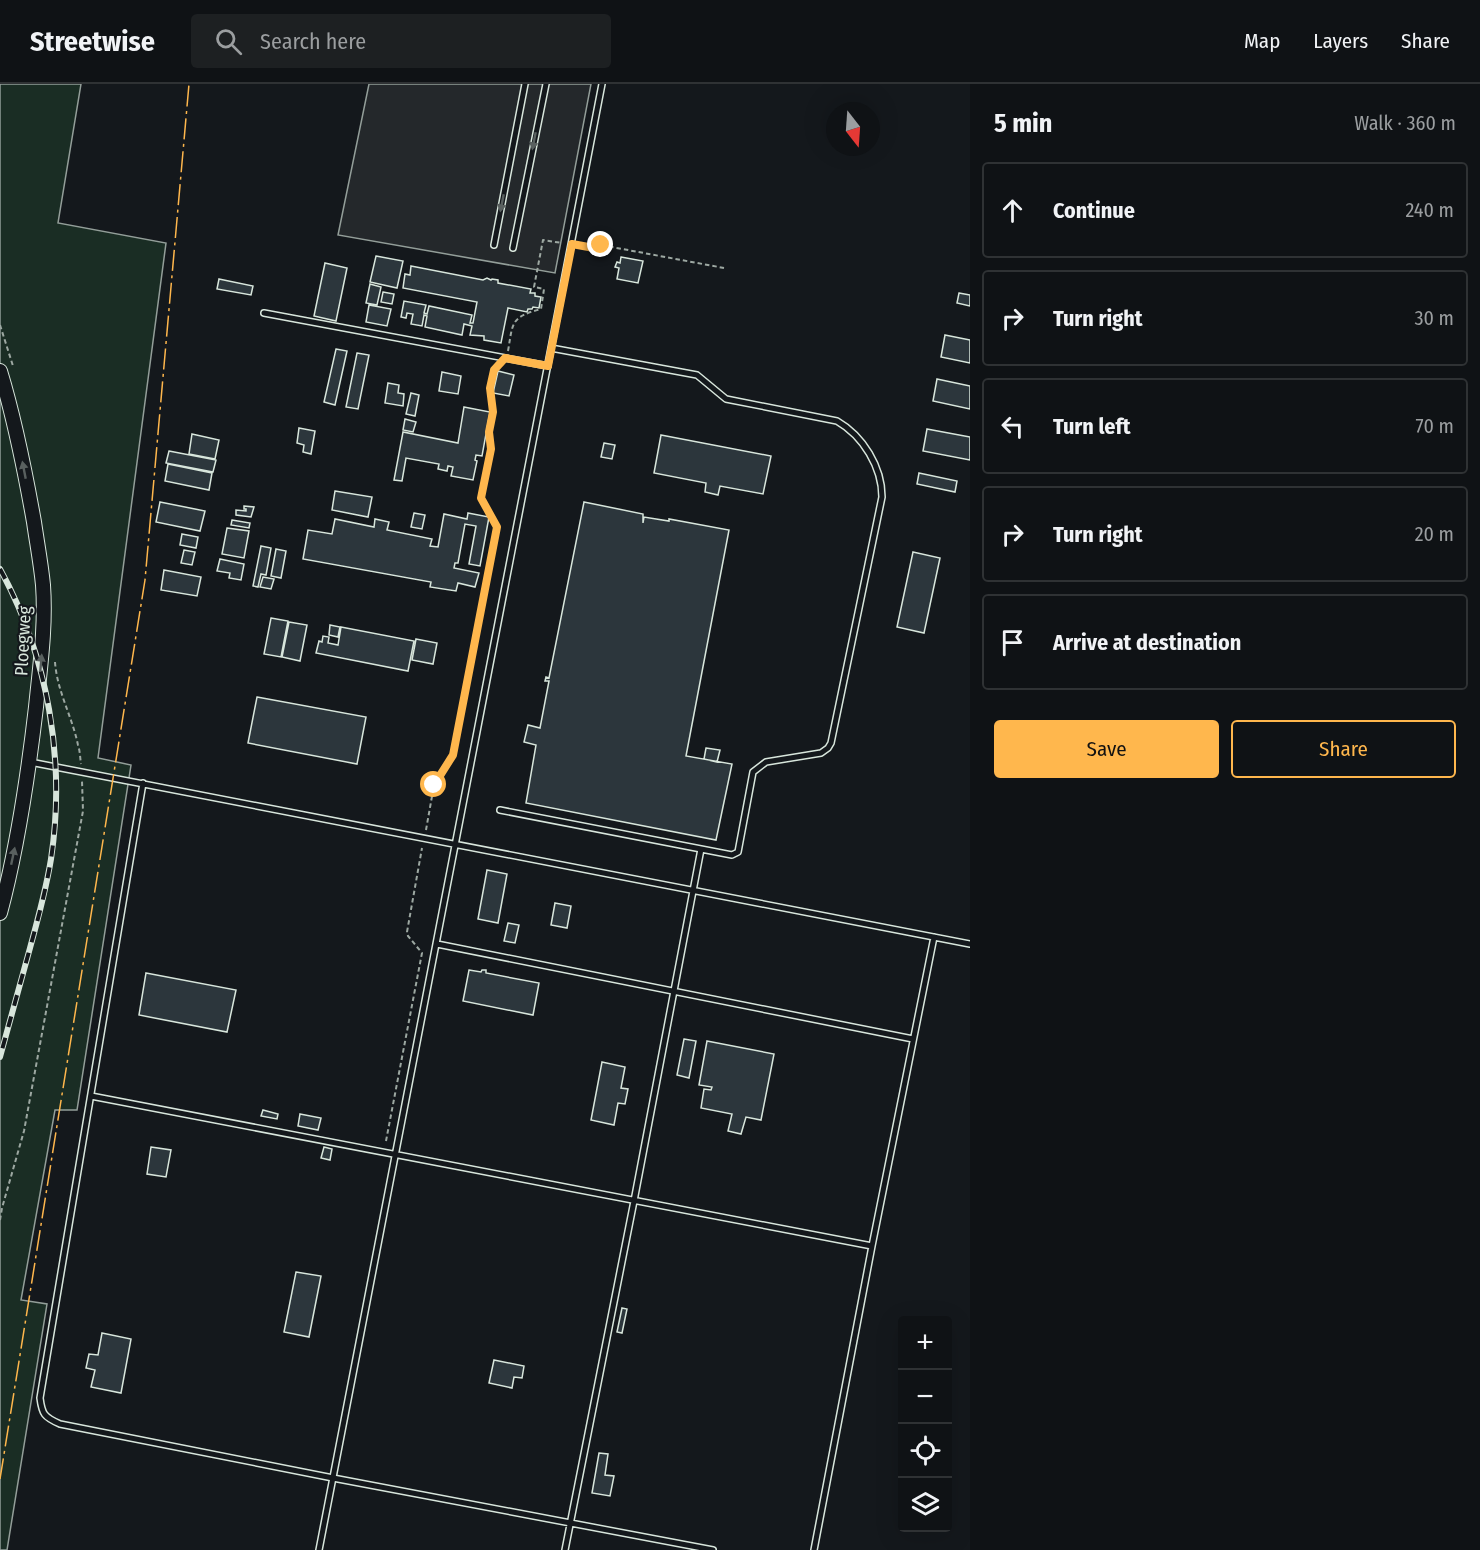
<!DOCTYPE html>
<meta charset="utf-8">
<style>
:root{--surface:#0f1215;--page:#1d2022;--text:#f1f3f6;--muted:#9b9ea0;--line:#2f3234;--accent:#ffb74d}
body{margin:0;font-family:"Fira Sans Condensed",sans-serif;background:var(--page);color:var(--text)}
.controls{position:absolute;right:18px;bottom:18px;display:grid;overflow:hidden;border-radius:6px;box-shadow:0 6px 24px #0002}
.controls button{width:54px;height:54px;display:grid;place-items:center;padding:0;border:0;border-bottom:2px solid var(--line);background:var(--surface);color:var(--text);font:30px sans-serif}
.compass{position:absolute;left:826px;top:18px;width:54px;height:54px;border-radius:50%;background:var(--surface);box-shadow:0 6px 24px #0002;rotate:163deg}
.stop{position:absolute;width:18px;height:18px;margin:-14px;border:4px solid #ffb74d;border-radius:50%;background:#fff}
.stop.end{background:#ffb74d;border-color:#fff;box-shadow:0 2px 6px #0008}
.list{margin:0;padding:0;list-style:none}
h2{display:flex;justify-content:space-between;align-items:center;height:78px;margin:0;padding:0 24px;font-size:26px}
h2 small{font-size:20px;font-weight:400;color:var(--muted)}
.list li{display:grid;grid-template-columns:39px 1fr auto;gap:18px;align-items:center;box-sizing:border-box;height:96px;margin:0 12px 12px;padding:0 12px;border:2px solid var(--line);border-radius:6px}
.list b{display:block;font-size:22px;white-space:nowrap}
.list em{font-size:20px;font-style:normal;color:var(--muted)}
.actions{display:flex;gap:12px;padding:18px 24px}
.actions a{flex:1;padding:14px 0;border:2px solid var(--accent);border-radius:6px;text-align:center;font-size:21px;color:var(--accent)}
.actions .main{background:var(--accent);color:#111}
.icon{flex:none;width:33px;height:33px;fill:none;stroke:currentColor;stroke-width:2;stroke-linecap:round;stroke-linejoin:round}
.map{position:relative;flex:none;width:970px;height:1466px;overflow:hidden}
header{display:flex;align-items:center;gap:36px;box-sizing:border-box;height:84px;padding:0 30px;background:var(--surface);border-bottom:2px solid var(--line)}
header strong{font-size:28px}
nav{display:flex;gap:33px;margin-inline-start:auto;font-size:21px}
.search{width:420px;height:54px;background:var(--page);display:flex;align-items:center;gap:15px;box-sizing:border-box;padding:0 21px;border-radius:6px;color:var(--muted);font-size:22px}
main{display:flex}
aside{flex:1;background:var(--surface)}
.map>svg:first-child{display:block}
.green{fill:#1a2d24;stroke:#939e99;stroke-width:1.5}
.parking{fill:#24282b;stroke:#939e99;stroke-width:1.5}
.building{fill:#2c363c;stroke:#d8e6dc;stroke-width:1.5}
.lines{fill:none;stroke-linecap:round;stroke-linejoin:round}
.service-casing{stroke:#d8e6dc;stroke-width:8}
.tertiary-casing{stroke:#d8e6dc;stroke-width:16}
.path{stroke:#9da8a2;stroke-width:2;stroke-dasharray:4.5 3;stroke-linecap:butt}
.service{stroke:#14181c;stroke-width:5}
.tertiary{stroke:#14181c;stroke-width:14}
.rail-casing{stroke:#d8e6dc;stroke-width:6}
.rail{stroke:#14181c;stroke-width:4;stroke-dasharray:11;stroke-linecap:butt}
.power{stroke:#ffb74d;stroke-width:1.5;stroke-dasharray:21 4.5 3 4.5;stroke-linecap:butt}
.oneway{fill:#59605f}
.route{stroke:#ffb74d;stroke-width:8}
.labels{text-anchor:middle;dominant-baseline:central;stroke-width:4.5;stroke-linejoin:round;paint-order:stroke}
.street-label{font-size:18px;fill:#d8e6dc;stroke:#14181c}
</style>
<header>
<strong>Streetwise</strong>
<div class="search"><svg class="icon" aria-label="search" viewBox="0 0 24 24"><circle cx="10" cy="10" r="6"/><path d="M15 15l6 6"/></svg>Search here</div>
<nav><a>Map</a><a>Layers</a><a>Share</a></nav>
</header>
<main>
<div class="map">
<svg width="970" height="1466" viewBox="0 0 970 1466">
<rect width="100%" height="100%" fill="#14181c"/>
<path class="green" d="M0 0H81L58 139 166 159 98 674 131 681 77 1026H55L21 1216 47 1220 7 1466H0Z"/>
<path class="parking" d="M369 0H591L555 189 338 151Z"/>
<path class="building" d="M376 172 403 177 397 204 370 198Z
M621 173 643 177 638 199 617 195 619 184 615 183 617 178 620 179Z
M325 179 347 184 336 237 314 232Z
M411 182 483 196 487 194 491 196 492 195 498 196V199L531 205 530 209H535V212L541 213 539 224 533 223 532 225H528L527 228 508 224 501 259 484 256V252L470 251 472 242 464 240 462 251 425 243 427 232 424 231 422 242 411 240 413 230 407 229 406 234 401 233 404 217 426 221 424 229 427 230 429 222 472 231 470 239H473L477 218 403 204 405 190 410 191Z
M219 195 253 202 251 211 217 205Z
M370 200 381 203 377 221 366 219Z
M383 208 394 210 392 220 381 218Z
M959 209 970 211V222L957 219Z
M369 221 391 225 387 242 366 238Z
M945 251 970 256V279L941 273Z
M336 265 347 267 335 321 324 318Z
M357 269 369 271 358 325 346 323Z
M498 287 514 291 509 312 493 309Z
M442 288 461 292 458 310 439 307Z
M937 295 970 302V325L933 317Z
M388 299 399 301 398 309 404 310 403 322 385 319Z
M411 309 419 311 415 332 406 330Z
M464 323 490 328 482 372 476 371 475 376 477 377 473 396 451 392 453 383 448 382 447 387 438 385 439 380 406 374 402 397 394 396 403 348 458 359Z
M405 335 416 338 413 348 403 346Z
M299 344 315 347 311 370 303 368 304 361 297 359Z
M927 345 970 353V376L923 367Z
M192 350 219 356 215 375 189 370Z
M661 351 771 372 763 410 720 402 718 411 705 408 706 399 654 389Z
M604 359 615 361 612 375 601 373Z
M169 367 216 376 213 388 166 379Z
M168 380 212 389 209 406 165 397Z
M919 389 957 397 955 408 917 400Z
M335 407 372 413 368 433 332 426Z
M160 418 205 427 200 447 156 438Z
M584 418 643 430V439L644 433 669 437V435L729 446 686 672 732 680 716 756 526 719 536 661 524 658 528 641 540 644 549 597H545L546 593 549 594Z
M244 422 254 423 251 433 236 431V426L246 427V425H244Z
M414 429 425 431 422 445 411 443Z
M468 429 489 433 480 482 469 480 476 442 465 440 458 479H455L454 484 479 489 475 503 458 499 456 507 430 503 431 498 303 475 308 446 332 450 335 435 374 443 375 435 389 438 387 446 432 455 430 462 438 463 444 430 467 435Z
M232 436 250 439 249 444 231 441Z
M227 444 249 447 244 474 222 470Z
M182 450 198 453 196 464 180 461Z
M261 462 271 464 266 491 261 490 258 503 253 502Z
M276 465 286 467 281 494 271 492Z
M184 466 195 468 192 481 181 479Z
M913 468 940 474 924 549 897 543Z
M220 475 244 480 241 496 229 494 230 489 217 487Z
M164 486 201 493 197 512 161 506Z
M263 493 274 495 271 505 260 503Z
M271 534 288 537 281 573 264 570Z
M289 538 307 541 300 577 282 573Z
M330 541 340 543 338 553 329 551Z
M341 543 414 557 408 587 316 569 319 557 322 558 323 552 329 553 328 559 338 561Z
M416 555 437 559 433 580 412 576Z
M257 613 366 633 357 680 248 659Z
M706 664 720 666 717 678 704 675Z
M487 786 507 790 498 839 478 835Z
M555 819 571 822 567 844 551 841Z
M508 839 519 841 515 859 504 857Z
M469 886 481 888 482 886H486V889L539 899 533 931 463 917Z
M146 889 236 906 227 948 139 931Z
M684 955 696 957 689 994 677 991Z
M707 957 774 970 761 1036 746 1033 741 1050 728 1047 732 1030 701 1024 704 1005 711 1006 712 1003 699 1001Z
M602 978 625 983 621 1004 628 1005 625 1020 618 1019 614 1041 591 1036Z
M263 1026 278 1030 277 1035 261 1032Z
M300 1030 321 1034 318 1046 298 1042Z
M151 1063 171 1066 166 1093 147 1090Z
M324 1063 332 1065 330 1076 321 1074Z
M296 1188 321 1192 309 1253 284 1248Z
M622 1224 627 1225 622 1249 617 1248Z
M102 1249 131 1255 121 1309 91 1303 95 1286 86 1284 89 1270 98 1271Z
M494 1276 524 1282 522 1294 514 1293 512 1304 489 1299Z
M599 1369 608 1370 605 1391 614 1392 610 1412 592 1409Z"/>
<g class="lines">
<defs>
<path id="service" d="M494 161 525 0
M513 164 546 0
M264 229 548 282
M30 678 970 860
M143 699 40 1314C42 1330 44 1333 60 1340L333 1394 713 1466
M500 726 732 771 738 768 753 688 766 678 821 669 828 664 831 659 882 413C882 383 863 352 837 337L726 315 697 291 551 264
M437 860 913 955
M91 1012 872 1162
M319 1466 602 0
M565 1466 634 1117 701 765
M814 1466 872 1162 934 853"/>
<path id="tertiary" d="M0 287C15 336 25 387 34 438 37 459 41 480 43 501 46 542 40 583 36 623 28 692 18 762 0 829"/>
</defs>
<use href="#service" class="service-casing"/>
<use href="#tertiary" class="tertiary-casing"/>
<path class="path" d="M580 162 594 164 601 161 724 184
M0 241 13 282
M508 267C513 239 510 233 541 225L544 205 534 203 543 156 562 159
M55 578C57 607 72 632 78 661 80 667 80 673 81 680
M426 746 434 701 453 671 497 443 481 414 491 365 489 347 493 328 490 305 494 287 498 282
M386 1057 422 869 408 852 407 848 422 764
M0 1136 2 1124 24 1047 83 727 82 697"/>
<use href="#service" class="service"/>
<use href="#tertiary" class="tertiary"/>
<defs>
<path id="rail" d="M0 485C48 573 66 676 51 775 46 806 38 835 30 864 20 900 10 937 0 973"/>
</defs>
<use href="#rail" class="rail-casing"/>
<use href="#rail" class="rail"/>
<path class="power" d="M0 1395 145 496 189 0"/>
</g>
<defs><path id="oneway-solid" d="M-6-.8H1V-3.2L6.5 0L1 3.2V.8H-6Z" transform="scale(1.5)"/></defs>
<g class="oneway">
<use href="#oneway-solid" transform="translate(534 57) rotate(101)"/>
<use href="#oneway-solid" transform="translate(502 119) rotate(101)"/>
<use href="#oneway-solid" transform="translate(24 386) rotate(-101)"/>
<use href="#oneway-solid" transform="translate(41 579) rotate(-85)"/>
<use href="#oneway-solid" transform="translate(13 772) rotate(-78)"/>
</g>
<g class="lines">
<path class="route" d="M434 701 453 671 497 443 481 414 491 365 489 348 493 328 490 304 494 286 505 274 548 282 572 160 594 164 601 161"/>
</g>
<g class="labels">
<g class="street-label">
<text transform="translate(23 557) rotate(-87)">Ploegweg</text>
</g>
</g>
</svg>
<div class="controls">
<button>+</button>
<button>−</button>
<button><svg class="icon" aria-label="locate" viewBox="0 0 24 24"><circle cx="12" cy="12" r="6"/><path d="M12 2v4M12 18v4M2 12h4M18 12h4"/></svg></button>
<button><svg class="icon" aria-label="layers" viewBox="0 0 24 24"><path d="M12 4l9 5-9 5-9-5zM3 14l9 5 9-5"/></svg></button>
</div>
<svg class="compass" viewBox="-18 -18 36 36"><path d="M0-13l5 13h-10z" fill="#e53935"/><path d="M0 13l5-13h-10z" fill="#9b9ea0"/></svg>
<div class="stop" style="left:434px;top:701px"></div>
<div class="stop end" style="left:601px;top:161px"></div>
</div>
<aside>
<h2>5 min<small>Walk · 360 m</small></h2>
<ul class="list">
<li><svg class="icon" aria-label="ahead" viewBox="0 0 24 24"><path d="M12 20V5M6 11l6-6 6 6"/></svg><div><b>Continue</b></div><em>240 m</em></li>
<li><svg class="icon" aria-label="right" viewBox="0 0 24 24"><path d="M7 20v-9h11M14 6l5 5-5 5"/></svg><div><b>Turn right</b></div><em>30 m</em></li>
<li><svg class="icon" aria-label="left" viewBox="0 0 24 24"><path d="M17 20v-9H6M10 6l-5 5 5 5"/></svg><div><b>Turn left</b></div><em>70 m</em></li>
<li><svg class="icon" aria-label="right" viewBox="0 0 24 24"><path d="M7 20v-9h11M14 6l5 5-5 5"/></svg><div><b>Turn right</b></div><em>20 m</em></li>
<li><svg class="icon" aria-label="arrive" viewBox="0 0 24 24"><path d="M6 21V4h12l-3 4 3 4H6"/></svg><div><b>Arrive at destination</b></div></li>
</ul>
<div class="actions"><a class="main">Save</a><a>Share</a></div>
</aside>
</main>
